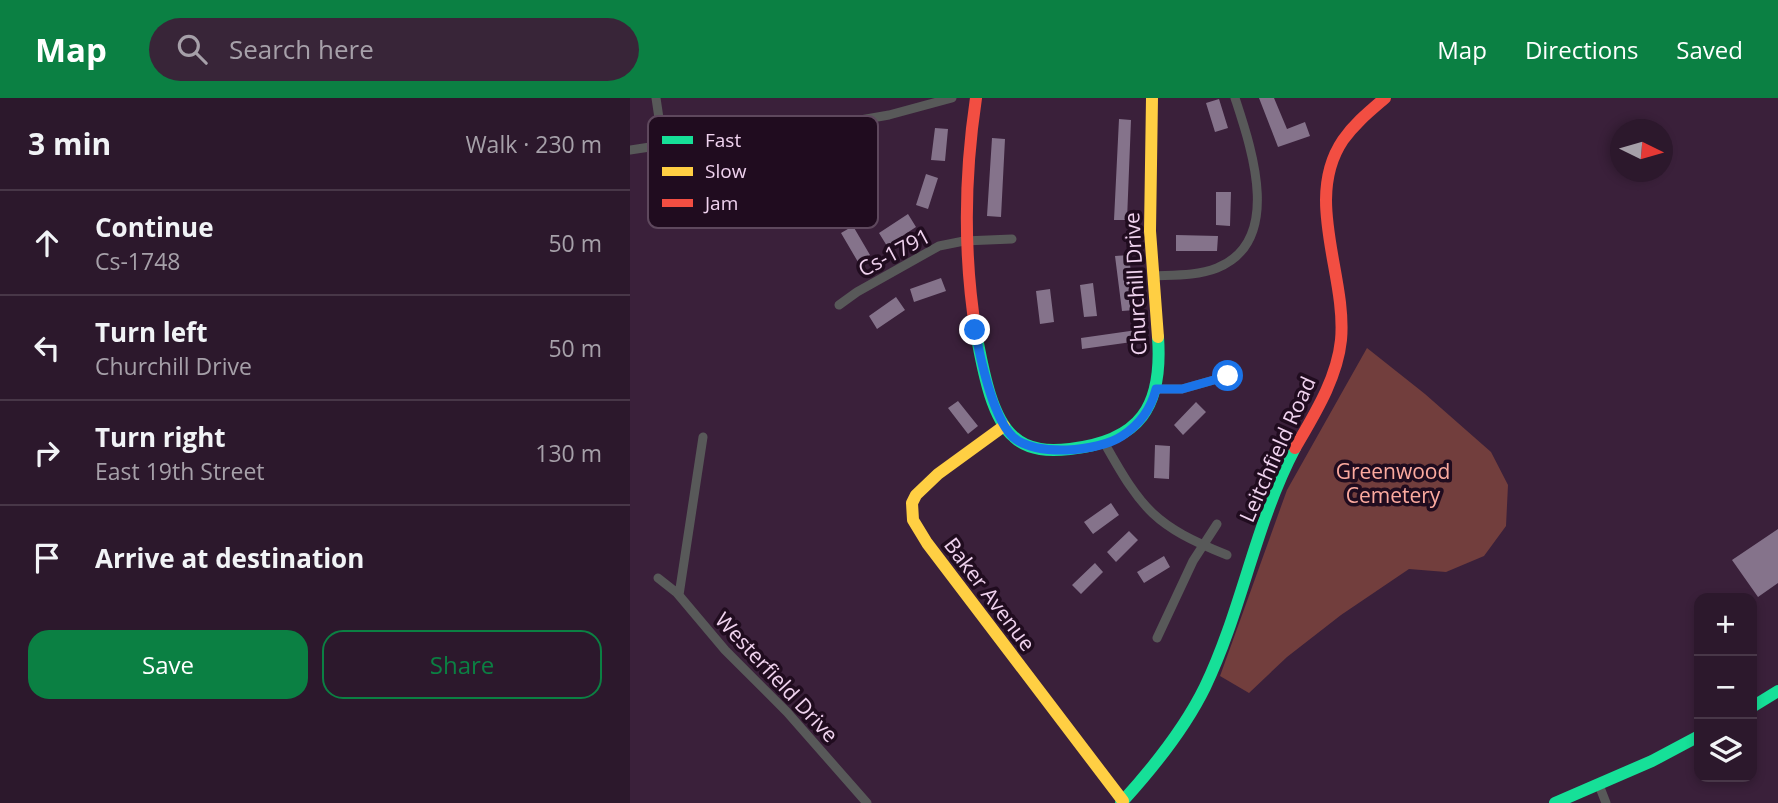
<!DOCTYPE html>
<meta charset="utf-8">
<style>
:root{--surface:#2c182c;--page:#382538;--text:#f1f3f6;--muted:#a6a0a9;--line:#483748;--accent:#0b8043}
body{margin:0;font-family:"Open Sans",sans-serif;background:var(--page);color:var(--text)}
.controls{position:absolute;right:21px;bottom:21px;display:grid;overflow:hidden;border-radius:14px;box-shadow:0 4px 10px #0003}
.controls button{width:63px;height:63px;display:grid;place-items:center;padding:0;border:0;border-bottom:2px solid var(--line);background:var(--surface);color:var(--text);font:35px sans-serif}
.compass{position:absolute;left:980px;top:21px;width:63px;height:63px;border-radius:50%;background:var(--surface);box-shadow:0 4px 10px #0003;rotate:95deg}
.stop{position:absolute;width:21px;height:21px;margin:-16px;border:5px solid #1a73e8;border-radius:50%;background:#fff}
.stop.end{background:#1a73e8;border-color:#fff;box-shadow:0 2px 7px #0008}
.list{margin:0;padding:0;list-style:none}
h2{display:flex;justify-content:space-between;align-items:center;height:91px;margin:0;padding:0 28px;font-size:30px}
h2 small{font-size:23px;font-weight:400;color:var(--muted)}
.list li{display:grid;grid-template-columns:46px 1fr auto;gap:21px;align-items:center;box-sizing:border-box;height:105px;padding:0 28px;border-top:2px solid var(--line)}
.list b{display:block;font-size:26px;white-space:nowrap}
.list p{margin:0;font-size:23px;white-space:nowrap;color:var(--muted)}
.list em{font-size:23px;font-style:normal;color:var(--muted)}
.actions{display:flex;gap:14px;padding:21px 28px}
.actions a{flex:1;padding:16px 0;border:2px solid var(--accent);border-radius:21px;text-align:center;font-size:24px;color:var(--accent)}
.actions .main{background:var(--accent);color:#fff}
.icon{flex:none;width:38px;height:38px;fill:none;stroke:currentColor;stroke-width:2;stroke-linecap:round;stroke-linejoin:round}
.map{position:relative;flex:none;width:1148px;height:705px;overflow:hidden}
header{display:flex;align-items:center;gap:42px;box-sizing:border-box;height:98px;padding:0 35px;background:var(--accent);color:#fff}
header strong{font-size:33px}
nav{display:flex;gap:38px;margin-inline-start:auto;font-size:24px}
.search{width:490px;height:63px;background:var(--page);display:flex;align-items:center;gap:18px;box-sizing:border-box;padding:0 24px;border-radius:38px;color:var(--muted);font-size:26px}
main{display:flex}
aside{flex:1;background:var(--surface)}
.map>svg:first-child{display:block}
.green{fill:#723e3d}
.building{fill:#85738b}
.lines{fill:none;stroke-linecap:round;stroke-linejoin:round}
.street{stroke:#585959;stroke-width:9}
.fast{stroke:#16e098;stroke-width:12}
.slow{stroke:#ffcf43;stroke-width:12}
.jam{stroke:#f24e42;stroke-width:12}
.route{stroke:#1a73e8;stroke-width:9}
.labels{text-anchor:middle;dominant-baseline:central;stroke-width:7;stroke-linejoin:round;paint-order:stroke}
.street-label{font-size:21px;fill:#f0d3ef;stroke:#200c1f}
.park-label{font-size:21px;fill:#fcaa9f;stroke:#200c1f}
.key{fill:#200c1f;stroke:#5e485d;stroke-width:2}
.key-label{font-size:19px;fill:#f0d3ef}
</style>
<header>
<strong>Map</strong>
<div class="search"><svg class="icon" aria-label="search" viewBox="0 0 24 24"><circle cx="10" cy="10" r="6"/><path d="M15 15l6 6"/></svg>Search here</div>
<nav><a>Map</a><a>Directions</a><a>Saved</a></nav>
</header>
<main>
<aside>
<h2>3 min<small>Walk · 230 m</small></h2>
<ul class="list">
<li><svg class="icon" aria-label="ahead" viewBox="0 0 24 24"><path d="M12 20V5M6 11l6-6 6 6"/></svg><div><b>Continue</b><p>Cs-1748</p></div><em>50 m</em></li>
<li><svg class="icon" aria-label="left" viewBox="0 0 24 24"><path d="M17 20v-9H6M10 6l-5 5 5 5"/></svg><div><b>Turn left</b><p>Churchill Drive</p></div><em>50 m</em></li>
<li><svg class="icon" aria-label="right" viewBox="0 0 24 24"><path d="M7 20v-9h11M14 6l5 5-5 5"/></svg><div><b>Turn right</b><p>East 19th Street</p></div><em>130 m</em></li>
<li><svg class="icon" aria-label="arrive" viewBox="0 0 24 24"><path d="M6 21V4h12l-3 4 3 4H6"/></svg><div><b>Arrive at destination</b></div></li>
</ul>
<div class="actions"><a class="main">Save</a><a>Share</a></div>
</aside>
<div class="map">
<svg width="1148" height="705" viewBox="0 0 1148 705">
<rect width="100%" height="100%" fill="#3a203a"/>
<path class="green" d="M737 250 795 296 861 354 878 387 876 428 854 458 816 474 779 471 711 517 657 559 619 595 590 578 657 392Z"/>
<path class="building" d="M629 0H644L657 31 675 24 680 38 648 49Z
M589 1 598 30 585 34 576 5Z
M489 21 501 22 497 122H484Z
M305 30 318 31 315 63 301 62Z
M362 40 375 41 371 119 357 118Z
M296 76 308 80 298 111 286 107Z
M586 94H601L600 128 586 127Z
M278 116 286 129 257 148 249 135Z
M223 128 240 157 228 164 211 135Z
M546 137 588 138 587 153H546Z
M499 157 505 212 492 213 485 158Z
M311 180 316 193 284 204 280 191Z
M463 185 467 218 454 219 450 187Z
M420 191 424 224 410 226 406 193Z
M266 199 275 212 247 231 239 218Z
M507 232 509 243 452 251 451 240Z
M328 303 348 328 338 336 318 310Z
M566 304 576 314 553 337 544 327Z
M525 347 540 348 539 381 524 380Z
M481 405 489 417 463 436 454 424Z
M1148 431V485L1128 499 1102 462Z
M499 433 508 442 486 464 477 454Z
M534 458 540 469 514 485 507 474Z
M465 465 473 474 451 496 442 487Z"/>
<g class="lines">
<path class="street" d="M26 0 33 47
M0 52 33 47 133 39 259 17 322 0
M523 178C544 177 567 178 587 170 654 143 621 49 605 0
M209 207 227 194 309 148 334 143 382 141
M526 291H552L598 278
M475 346C512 412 525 428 597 457
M28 480 47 495 95 552 157 614 237 705
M49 497 73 339
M527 540 563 463 587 426
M969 687 976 705"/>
<path class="fast" d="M346 235C352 265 360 319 384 339 399 353 420 353 440 351 510 343 533 309 528 239
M1122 609 1148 593
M491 705C523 670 554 632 575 589 612 512 625 426 665 350
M925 705 1022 663 1069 638"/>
<path class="slow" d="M522 0 520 133 528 239
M374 328 308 376 286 397 282 405 283 422 297 445 493 703"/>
<path class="jam" d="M346 235C333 155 334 80 346 0
M665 350C684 317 707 281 711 242 717 177 673 101 713 42 725 25 740 13 755 0"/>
</g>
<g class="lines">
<path class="route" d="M345 232C350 259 363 320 383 339 405 359 468 354 492 338 509 327 521 311 526 291H552L598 278"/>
</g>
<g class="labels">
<g class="street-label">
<text transform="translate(264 154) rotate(-28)">Cs-1791</text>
<text transform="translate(505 186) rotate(-93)">Churchill Drive</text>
<text transform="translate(647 351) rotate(-66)">Leitchfield Road</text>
<text transform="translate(360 496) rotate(53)">Baker Avenue</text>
<text transform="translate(147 579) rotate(47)">Westerfield Drive</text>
</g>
<g class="park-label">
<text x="763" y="373">Greenwood<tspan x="763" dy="24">Cemetery</tspan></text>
</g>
</g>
<rect x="18" y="18" width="230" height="112" rx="10" class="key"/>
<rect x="32" y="38" width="31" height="8" fill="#16e098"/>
<rect x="32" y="69" width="31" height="9" fill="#ffcf43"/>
<rect x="32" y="101" width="31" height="8" fill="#f24e42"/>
<g class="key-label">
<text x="75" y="49">Fast</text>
<text x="75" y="80">Slow</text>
<text x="75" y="112">Jam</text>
</g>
</svg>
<div class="controls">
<button>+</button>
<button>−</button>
<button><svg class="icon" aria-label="layers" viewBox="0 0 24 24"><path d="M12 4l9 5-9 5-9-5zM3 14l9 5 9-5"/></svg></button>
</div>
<svg class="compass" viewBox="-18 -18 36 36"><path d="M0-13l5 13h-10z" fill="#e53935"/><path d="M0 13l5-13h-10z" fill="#a6a0a9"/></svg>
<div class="stop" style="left:598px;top:278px"></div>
<div class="stop end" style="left:345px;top:232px"></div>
</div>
</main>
